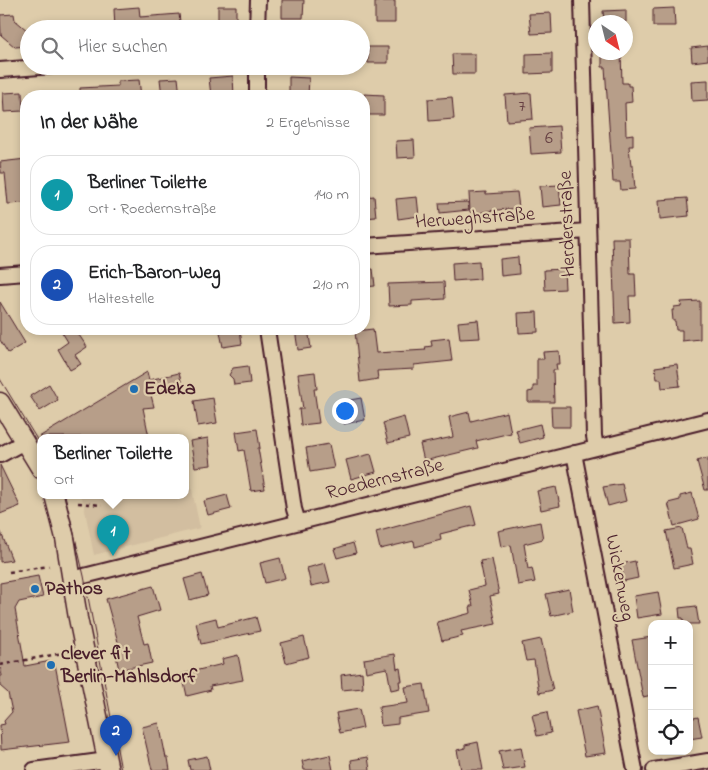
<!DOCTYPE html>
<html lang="de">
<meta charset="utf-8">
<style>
:root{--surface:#fff;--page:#f6f6f6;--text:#202124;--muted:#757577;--line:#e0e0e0;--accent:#d93025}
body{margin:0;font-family:"Indie Flower",sans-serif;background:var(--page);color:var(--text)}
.controls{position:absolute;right:15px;bottom:15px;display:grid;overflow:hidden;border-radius:10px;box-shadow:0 2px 8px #0003}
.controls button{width:45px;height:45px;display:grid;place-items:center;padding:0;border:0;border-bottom:1px solid var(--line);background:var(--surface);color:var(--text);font:25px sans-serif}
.compass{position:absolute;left:588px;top:15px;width:45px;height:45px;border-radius:50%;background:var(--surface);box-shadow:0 2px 8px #0003;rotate:145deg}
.you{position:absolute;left:344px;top:410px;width:18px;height:18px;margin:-12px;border:4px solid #fff;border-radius:50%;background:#1a73e8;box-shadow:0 0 0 8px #1a73e833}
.badge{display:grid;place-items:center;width:32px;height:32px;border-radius:50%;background:var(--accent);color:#fff;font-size:16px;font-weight:700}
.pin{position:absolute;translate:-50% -41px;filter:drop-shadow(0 1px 2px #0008)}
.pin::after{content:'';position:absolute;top:26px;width:18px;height:15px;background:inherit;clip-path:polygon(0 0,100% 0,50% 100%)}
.popup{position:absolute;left:37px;top:434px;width:152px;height:65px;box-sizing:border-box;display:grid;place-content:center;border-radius:10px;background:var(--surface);filter:drop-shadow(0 1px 4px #0005);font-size:16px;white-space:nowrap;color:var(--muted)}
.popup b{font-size:19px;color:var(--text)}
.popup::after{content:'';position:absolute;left:50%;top:100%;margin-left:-10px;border:10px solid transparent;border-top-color:var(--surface)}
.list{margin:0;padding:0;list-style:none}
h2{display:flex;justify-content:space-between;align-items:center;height:65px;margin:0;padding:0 20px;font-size:21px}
h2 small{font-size:16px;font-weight:400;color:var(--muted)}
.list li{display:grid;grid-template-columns:32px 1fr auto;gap:15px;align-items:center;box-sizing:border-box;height:80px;margin:0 10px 10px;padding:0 10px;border:1px solid var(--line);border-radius:20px}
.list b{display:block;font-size:19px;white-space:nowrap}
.list p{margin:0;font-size:16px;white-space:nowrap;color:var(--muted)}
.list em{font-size:16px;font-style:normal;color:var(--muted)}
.icon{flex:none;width:28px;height:28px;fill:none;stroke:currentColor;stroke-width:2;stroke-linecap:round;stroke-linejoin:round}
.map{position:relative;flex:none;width:708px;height:770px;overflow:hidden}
.search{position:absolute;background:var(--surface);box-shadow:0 2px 8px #0003;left:20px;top:20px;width:350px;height:55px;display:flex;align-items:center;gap:12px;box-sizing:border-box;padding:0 18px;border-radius:28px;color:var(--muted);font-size:19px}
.panel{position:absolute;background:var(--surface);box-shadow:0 2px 8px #0003;left:20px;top:90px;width:350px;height:245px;border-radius:20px}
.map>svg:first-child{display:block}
.built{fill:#d2bea0}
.building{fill:#b79e89;stroke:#4a1f2b}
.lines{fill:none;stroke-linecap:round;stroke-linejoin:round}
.minor-casing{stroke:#4a1f2b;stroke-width:18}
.major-casing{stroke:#4a1f2b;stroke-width:21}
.path{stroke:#4a1f2b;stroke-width:2.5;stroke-dasharray:4 4;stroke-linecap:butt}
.minor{stroke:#deccaa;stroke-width:14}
.major{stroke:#deccaa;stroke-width:18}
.tram{stroke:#4a1f2b;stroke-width:1}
.poi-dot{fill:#1f6fb2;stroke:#deccaa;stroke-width:2}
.labels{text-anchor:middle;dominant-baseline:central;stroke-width:4.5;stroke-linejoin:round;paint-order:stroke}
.number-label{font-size:18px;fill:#653f42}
.street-label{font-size:20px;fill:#4a1f2b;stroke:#deccaa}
.poi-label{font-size:20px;font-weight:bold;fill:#4a1f2b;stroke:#deccaa;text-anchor:start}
</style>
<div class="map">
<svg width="708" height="770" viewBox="0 0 708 770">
<rect width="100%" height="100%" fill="#deccaa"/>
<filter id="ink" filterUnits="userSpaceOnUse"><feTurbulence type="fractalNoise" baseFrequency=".02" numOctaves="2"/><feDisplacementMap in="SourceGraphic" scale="10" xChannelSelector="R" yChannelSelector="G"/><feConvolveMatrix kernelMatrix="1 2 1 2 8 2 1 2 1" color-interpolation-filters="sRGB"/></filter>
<g filter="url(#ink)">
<path class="built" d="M190 480 200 528 94 555 83 501 79 495H186V481Z"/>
<path class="building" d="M282 0H304L303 18H282Z
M375 1H395V23H375Z
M218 6H236V29H218Z
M139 7 140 17 179 14 181 29H115L114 9Z
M674 8 675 26H653V9Z
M626 10V22H604L603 11Z
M551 13 552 33 531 34 529 14Z
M14 14 15 20 28 31 29 46 15 47 1 35 0 15Z
M708 46V60L692 62 691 48Z
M368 47H388V63H368Z
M602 52H621L622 83H628V86H631L632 102 625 103 626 135 633 134V146H629L631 166H633L635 189 621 190 620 182H613L605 67H602Z
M552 53V73L526 74V54Z
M452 54H475V74H453Z
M233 76 234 96H211L209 78Z
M289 77 309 78 308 96H289Z
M178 78 180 96H162L160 79Z
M139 80 141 96H80V88L118 86V81Z
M708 80V100L692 101 691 81Z
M22 92 23 111 4 112 3 93Z
M531 93 533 119 507 121 505 95Z
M364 94 384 95V115H364Z
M452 97 454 119 429 121 428 99Z
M559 126 561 152 531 154 529 128Z
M414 140 415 157 397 158 396 141Z
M26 159V203L8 204 5 173H1L0 162Z
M559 185 561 205 542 207 540 186Z
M486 192V194L517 192 519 208 487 211 476 214 470 212 469 193Z
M374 196 376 217 364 218V197Z
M417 197 419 216 398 219 396 199Z
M687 198 689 216 660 219 659 200Z
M468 202 469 210 440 213 439 203Z
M612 238H629L630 274H635L636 296H629L630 322 615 323Z
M518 257 519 274 501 276 500 259Z
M479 261 480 279 453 281 452 263Z
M373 269 375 286 364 287V270Z
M564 269 565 289 545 290 544 270Z
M444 282 445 299 412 301V305L389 306 388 284Z
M700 301V339L682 341V330H676L675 321H673L672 310H674V307L682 306 681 302Z
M0 302 25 343 8 353 0 340Z
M537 312 538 332 519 333 518 313Z
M478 320 480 338 460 339 458 322Z
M60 329H75L87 347 75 355 81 364 70 370 58 349 68 342Z
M240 329 242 344 223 347 220 332Z
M295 329H308L311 348 298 350Z
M373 329 376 353 426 350 425 347 432 346 431 340 449 338 452 361 414 365V369L377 371 378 379 360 382 355 331Z
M559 351 560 364H556L557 370H553L554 402H528V392L533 391V386H537V359H544L543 352Z
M677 364 680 386 662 388 661 379H657L655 367Z
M248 366 250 383 234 385 233 379 229 375 233 368Z
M147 372 149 380 179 373 183 388 151 395 154 407 143 408 149 437H39Z
M315 372 317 389H314L319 423 301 425 299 409H303L298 374Z
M49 384 58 400 40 411 30 396Z
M213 398 217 423 198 426 194 401Z
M361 398 365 420 344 424 339 402Z
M551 407H570V427H552Z
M469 412 471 421 507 412 511 433 476 441 478 448 424 461 420 444 453 437 449 417Z
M404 417 409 438 388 443 383 423Z
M540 424 543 437 520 443 516 430Z
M257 429 260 448H258L265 489 251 491 244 450 239 451 236 432Z
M208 438 211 465 195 467 190 441Z
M329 444 334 468 310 472 306 448Z
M371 454 376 472 351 479 346 460Z
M708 458V490H705L697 461Z
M0 465 20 506 0 514Z
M622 484 626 501 608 506 603 487Z
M556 487 560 506 541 510 537 491Z
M692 493 699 519 674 526 668 503 680 500V496Z
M227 495 231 509 208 515 204 501Z
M471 506 476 525 440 534 441 540 415 547 414 541 380 549 376 532Z
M540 522 543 539 524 544 528 569 532 568 535 582 518 585 511 545 501 547 498 531Z
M682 528 687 549H690L693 564 674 568 666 531Z
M0 530 12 560 0 562Z
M353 543 356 553 337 558 334 549Z
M280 558 285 578 265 583 260 563Z
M492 559 499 594 490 596 496 624 461 631 463 636 442 641 437 622 471 613 470 606H473L469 590 485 586 480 561Z
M635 561 638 578 624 581 621 564Z
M325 563 330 582 311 586 307 568Z
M202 574 208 595 190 600 184 579Z
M38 576 43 597 19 602 15 609 25 666 51 661 55 664 70 742 1 750 0 725 5 724 4 721 12 712 8 693 0 686V676H2L0 666V583Z
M153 586 160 610 137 617 144 644 148 643 152 663 119 670 115 650 120 649 106 599Z
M569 589 573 611 551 616 546 594Z
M658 592 662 614 637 618 634 596Z
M696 606 699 624H684L683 618H680L679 608Z
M256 617 260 631 201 644 196 623 216 618 218 627Z
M304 637 309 657 286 663 281 643Z
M652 637V695L643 697 632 640Z
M541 639 553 690 539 693 534 660 526 661 522 643Z
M395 654 397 669 400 668 402 681H399L400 688 391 690 387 668 366 672 364 659Z
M238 655 243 680 210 686 211 690 187 696 182 674 223 664 222 659Z
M362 672 363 688 342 690 341 675Z
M424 684 429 713 398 718V724L381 726 379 707 408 703 405 687Z
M597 706 606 753 585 756 576 711Z
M359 709 363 728 340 733 336 713Z
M547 712 551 733 537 736 532 715Z
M698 717 702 737 689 739V719Z
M159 723 166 758H168L170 770H152L142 727Z
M478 742 483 770H461L457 750 465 748V745Z
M521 747 525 767 503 770 499 751Z
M330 755 333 770H304L302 761Z
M207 756 210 770H190L188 760Z
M368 757 370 770H352L351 760Z"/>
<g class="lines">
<defs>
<path id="minor" d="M582 0 594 436 596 448
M257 29 258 0
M257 66V96
M0 70 53 66
M364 246 588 231
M0 275 26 273
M267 329 294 509 298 522
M574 453 635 770
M0 455 24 442
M72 579 708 420
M34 770 107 760
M654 770 708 761"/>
<path id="major" d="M0 402 41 469
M54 495 65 538 78 618 109 770"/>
</defs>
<use href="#minor" class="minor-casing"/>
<use href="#major" class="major-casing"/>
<path class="path" d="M78 503 102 505
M9 572 49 566
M0 665 68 652"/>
<use href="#minor" class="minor"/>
<use href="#major" class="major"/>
<path class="tram" d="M0 379 41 446
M65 495 84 576 121 770"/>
</g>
</g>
<g class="poi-dot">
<circle cx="134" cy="389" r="5"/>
<circle cx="35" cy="589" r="5"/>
<circle cx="51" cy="665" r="5"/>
</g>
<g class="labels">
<g class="number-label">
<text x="522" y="107">7</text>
<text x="549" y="139">6</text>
</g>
<g class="street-label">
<text transform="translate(475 219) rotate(-4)">Herweghstraße</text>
<text transform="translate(568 224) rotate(-92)">Herderstraße</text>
<text transform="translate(385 480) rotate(-14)">Roedernstraße</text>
<text transform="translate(619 578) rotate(79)">Wickenweg</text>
</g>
<g class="poi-label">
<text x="144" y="389">Edeka</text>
<text x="45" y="589">Pathos</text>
<text x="61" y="654">clever fit<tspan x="61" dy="23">Berlin-Mahlsdorf</tspan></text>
</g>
</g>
</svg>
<div class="controls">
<button>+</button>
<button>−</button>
<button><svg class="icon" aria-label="locate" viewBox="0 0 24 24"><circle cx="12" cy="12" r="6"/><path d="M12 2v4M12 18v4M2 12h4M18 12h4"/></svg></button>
</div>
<svg class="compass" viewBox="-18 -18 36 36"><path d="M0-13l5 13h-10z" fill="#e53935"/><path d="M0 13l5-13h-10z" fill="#757577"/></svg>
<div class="you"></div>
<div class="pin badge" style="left:113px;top:556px;background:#0f9aa8">1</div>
<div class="popup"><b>Berliner Toilette</b>Ort</div>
<div class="pin badge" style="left:116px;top:756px;background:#1a4fb4">2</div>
<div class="search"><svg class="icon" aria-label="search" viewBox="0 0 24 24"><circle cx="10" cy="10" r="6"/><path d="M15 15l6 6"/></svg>Hier suchen</div>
<section class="panel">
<h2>In der Nähe<small>2 Ergebnisse</small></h2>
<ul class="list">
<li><span class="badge" style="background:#0f9aa8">1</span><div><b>Berliner Toilette</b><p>Ort · Roedernstraße</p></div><em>140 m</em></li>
<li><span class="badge" style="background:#1a4fb4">2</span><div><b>Erich-Baron-Weg</b><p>Haltestelle</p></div><em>210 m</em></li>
</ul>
</section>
</div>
